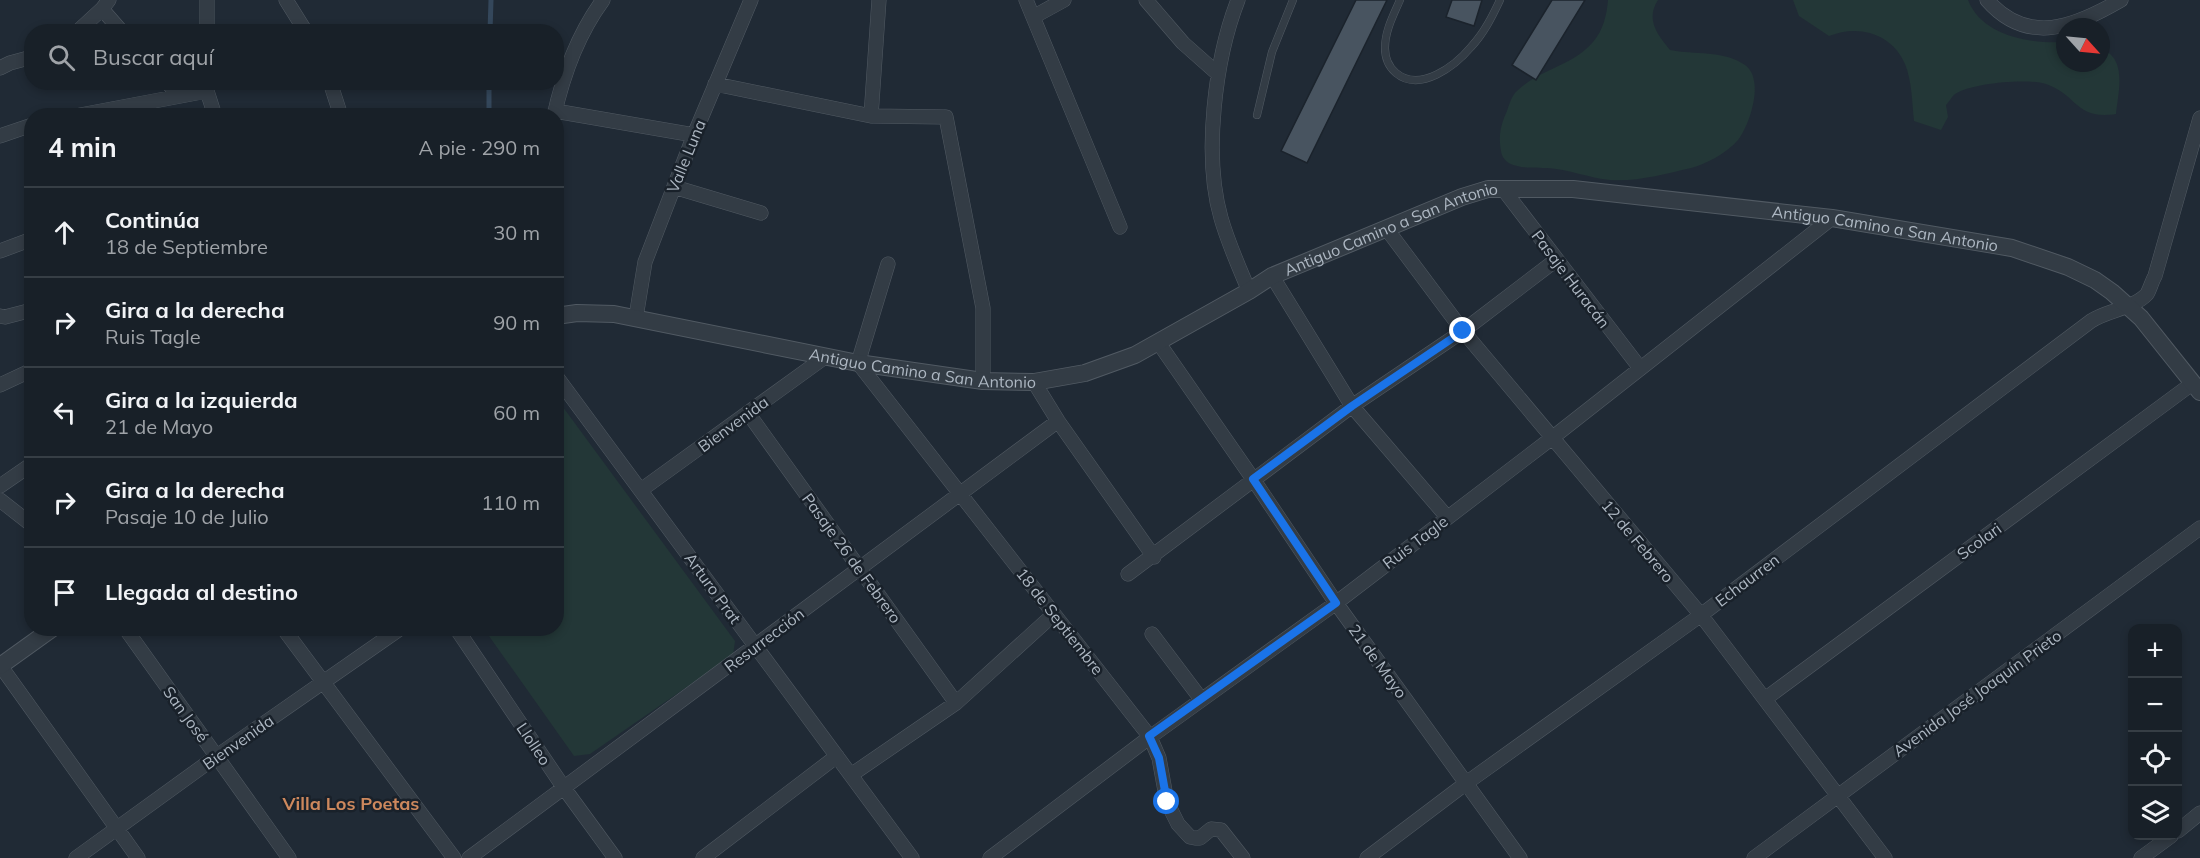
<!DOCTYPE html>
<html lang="es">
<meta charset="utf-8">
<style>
:root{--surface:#182028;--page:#212830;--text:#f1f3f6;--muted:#9fa3a8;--line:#363e45}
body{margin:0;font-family:Mulish,sans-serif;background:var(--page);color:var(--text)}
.controls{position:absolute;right:18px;bottom:18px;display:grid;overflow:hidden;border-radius:12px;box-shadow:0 3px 9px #0003}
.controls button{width:54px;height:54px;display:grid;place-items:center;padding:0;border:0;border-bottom:2px solid var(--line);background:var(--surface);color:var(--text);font:30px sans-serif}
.compass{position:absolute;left:2056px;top:18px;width:54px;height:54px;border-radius:50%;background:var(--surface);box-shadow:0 3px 9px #0003;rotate:117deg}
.stop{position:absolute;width:18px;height:18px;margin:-14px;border:4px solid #1a73e8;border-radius:50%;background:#fff}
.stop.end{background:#1a73e8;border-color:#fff;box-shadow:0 2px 6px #0008}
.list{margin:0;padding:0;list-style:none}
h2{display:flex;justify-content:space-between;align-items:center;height:78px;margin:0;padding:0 24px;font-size:26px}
h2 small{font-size:20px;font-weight:400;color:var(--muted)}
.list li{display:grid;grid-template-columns:39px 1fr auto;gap:18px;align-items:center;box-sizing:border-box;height:90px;padding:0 24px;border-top:2px solid var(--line)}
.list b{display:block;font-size:22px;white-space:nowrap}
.list p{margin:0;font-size:20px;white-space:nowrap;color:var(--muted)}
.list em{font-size:20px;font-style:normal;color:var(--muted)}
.icon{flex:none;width:33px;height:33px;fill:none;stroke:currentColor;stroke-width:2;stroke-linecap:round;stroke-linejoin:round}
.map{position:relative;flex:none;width:2200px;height:858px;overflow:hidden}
.search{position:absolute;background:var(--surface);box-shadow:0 3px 9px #0003;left:24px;top:24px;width:540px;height:66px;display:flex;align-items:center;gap:15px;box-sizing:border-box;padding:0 21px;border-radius:24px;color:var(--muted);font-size:22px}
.panel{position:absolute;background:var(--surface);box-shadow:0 3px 9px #0003;left:24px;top:108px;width:540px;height:528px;border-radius:24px}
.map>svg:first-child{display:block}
.green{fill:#233737}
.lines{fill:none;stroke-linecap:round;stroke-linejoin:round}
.stream{stroke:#34475b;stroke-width:5}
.building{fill:#485460;stroke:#1b232c;stroke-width:1.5}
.service-casing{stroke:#515a63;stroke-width:8}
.minor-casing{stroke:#515a63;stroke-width:15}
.tertiary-casing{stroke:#515a63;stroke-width:18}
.service{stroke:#333c45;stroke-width:7}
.minor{stroke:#333c45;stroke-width:14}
.tertiary{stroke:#333c45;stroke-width:16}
.route{stroke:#1a73e8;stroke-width:8}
.labels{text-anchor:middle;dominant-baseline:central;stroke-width:5;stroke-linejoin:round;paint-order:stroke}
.street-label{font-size:16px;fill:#adb7c2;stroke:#19212a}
.neighbourhood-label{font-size:18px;font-weight:bold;fill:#cd885d;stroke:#19212a}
</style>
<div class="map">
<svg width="2200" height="858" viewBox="0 0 2200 858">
<rect width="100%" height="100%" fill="#202a35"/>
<path class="green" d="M1608 0H1658C1645 20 1658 35 1670 50 1694 55 1724 50 1745 65 1765 79 1750 125 1738 140 1727 153 1706 164 1691 168 1665 174 1636 182 1610 180 1589 178 1568 169 1547 168 1533 167 1504 171 1501 151 1498 136 1501 124 1507 111 1509 105 1512 95 1517 91 1539 69 1573 66 1593 42 1603 31 1607 14 1608 0Z
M1793 0H1968C1982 36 2030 44 2065 42V63H2101V49C2128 58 2118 93 2116 114 2075 120 2078 95 2046 84 2028 78 1971 83 1955 94 1952 96 1949 102 1946 105L1948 117 1941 130 1914 121C1912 102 1912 81 1905 64 1892 33 1858 24 1829 36L1799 16Z
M557 399 735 641 733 655 590 754 574 756 484 629 556 628Z"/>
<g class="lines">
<path class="stream" d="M490 32 491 0
M489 114V82"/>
</g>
<path class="building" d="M1356 0H1387L1307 163 1281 151Z
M1452 0H1482L1474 26 1446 17Z
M1552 0H1585L1536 80 1512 65Z"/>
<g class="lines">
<defs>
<path id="service" d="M1400 0C1393 16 1385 31 1385 48 1385 58 1389 67 1396 73 1420 93 1455 66 1471 47 1484 33 1492 17 1500 0
M1257 115 1272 52 1293 0"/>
<path id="minor" d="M286 0 306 32
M1026 0 1120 227
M1146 0 1183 43 1218 74
M1238 0C1215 59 1203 156 1221 218 1228 243 1239 267 1249 291
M1987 0C2028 47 2076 26 2121 0
M102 9 122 32
M1033 17 1064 0
M77 32 102 9 109 0
M207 32V0
M0 68 10 63 32 57
M167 82 179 96
M207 82V91L215 116
M330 82 341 116
M715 84 871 116 946 117 983 308V381
M555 111 694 135
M75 116 207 91
M554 116C563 75 578 34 603 0
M871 116 879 0
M0 136 32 125
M674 187 761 213
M1503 189 1640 368
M1386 228 1463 331 1701 615 1885 858
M0 251 32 239
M888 264 858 363 1150 737 1159 758 1167 802 1178 824 1190 837 1195 838H1200L1211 829 1221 830 1243 858
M1272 276 1352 406 1447 517
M0 316 5 317 32 310
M636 317 645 262 694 135 751 0
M1158 342 1253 479 1336 603 1520 858
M556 376 912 858
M1034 382 1058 421 1154 557
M0 385 32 370
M748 413 956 703
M0 486 32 464
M641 490 825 357
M0 500 32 525
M1128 574 1352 406 1463 331 1556 260
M125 628 289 858
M283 628 454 858
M456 628 564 788 615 858
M1152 634 1201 699
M0 665 138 858
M1765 699 2193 383
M851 775 956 703 1054 614
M2178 831 2200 813
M76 858 217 756 401 628
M469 858 1058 421
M703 858 837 756
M990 858 1150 737 1336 603 1552 438 1832 218
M1367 858 1465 784 1701 615 2091 321C2107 310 2133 309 2147 294 2150 289 2152 281 2155 276L2200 118
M1754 858 2200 528
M2141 858 2171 836"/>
<g id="tertiary">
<path id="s1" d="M556 316 577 313 614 314 858 363 983 381 1034 382 1085 373 1135 355 1249 291 1272 276 1462 197 1488 189H1573L1832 218 2012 248 2068 267 2095 280 2112 292 2141 318 2200 392"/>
<path d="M0 666 53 628"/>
</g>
</defs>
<use href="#service" class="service-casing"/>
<use href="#minor" class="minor-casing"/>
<use href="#tertiary" class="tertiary-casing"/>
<use href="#service" class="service"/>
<use href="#minor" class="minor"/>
<use href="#tertiary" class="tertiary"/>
</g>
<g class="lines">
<path class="route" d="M1167 802 1159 758 1149 736 1336 603 1253 479 1352 406 1463 331"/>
</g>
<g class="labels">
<g class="street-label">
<text transform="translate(686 156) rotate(-68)">Valle Luna</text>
<text stroke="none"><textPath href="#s1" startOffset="1380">Antiguo Camino a San Antonio</textPath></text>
<text stroke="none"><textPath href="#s1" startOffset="876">Antiguo Camino a San Antonio</textPath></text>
<text transform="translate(1571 279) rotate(53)">Pasaje Huracán</text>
<text stroke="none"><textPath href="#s1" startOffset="372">Antiguo Camino a San Antonio</textPath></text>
<text transform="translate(733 424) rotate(-36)">Bienvenida</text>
<text transform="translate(1638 541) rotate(50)">12 de Febrero</text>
<text transform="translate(1979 541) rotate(-36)">Scolari</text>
<text transform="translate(1415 542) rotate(-37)">Ruis Tagle</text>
<text transform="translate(852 558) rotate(54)">Pasaje 26 de Febrero</text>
<text transform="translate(1747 580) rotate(-37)">Echaurren</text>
<text transform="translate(713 588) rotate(54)">Arturo Prat</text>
<text transform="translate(1060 621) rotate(52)">18 de Septiembre</text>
<text transform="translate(764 640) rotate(-37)">Resurrección</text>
<text transform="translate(1378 661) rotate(54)">21 de Mayo</text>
<text transform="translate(1977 693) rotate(-36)">Avenida José Joaquín Prieto</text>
<text transform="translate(186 714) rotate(54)">San José</text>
<text transform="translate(238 742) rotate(-35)">Bienvenida</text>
<text transform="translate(534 744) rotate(56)">Llolleo</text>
</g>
<g class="neighbourhood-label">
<text x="351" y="803">Villa Los Poetas</text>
</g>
</g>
</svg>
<div class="controls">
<button>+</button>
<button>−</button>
<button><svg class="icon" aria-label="locate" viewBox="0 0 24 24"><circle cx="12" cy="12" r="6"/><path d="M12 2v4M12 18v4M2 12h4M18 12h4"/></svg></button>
<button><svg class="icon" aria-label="layers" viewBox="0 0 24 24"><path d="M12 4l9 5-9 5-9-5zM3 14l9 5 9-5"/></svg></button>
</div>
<svg class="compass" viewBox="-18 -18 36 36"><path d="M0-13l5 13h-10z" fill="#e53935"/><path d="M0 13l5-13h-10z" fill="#9fa3a8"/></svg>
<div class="stop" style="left:1167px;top:802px"></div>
<div class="stop end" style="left:1463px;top:331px"></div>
<div class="search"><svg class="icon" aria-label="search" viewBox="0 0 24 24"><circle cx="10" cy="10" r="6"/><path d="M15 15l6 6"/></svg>Buscar aquí</div>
<section class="panel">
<h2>4 min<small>A pie · 290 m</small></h2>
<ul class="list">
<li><svg class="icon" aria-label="ahead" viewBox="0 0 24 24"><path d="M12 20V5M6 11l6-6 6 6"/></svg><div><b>Continúa</b><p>18 de Septiembre</p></div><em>30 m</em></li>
<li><svg class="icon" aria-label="right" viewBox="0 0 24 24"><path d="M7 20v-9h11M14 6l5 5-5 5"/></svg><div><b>Gira a la derecha</b><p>Ruis Tagle</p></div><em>90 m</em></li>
<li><svg class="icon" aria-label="left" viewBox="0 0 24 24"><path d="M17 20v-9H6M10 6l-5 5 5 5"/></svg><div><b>Gira a la izquierda</b><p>21 de Mayo</p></div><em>60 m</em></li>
<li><svg class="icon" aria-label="right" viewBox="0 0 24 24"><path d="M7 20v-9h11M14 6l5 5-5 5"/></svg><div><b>Gira a la derecha</b><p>Pasaje 10 de Julio</p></div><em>110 m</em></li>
<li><svg class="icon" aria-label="arrive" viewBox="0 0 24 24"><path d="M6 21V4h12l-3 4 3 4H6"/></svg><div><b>Llegada al destino</b></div></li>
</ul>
</section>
</div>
